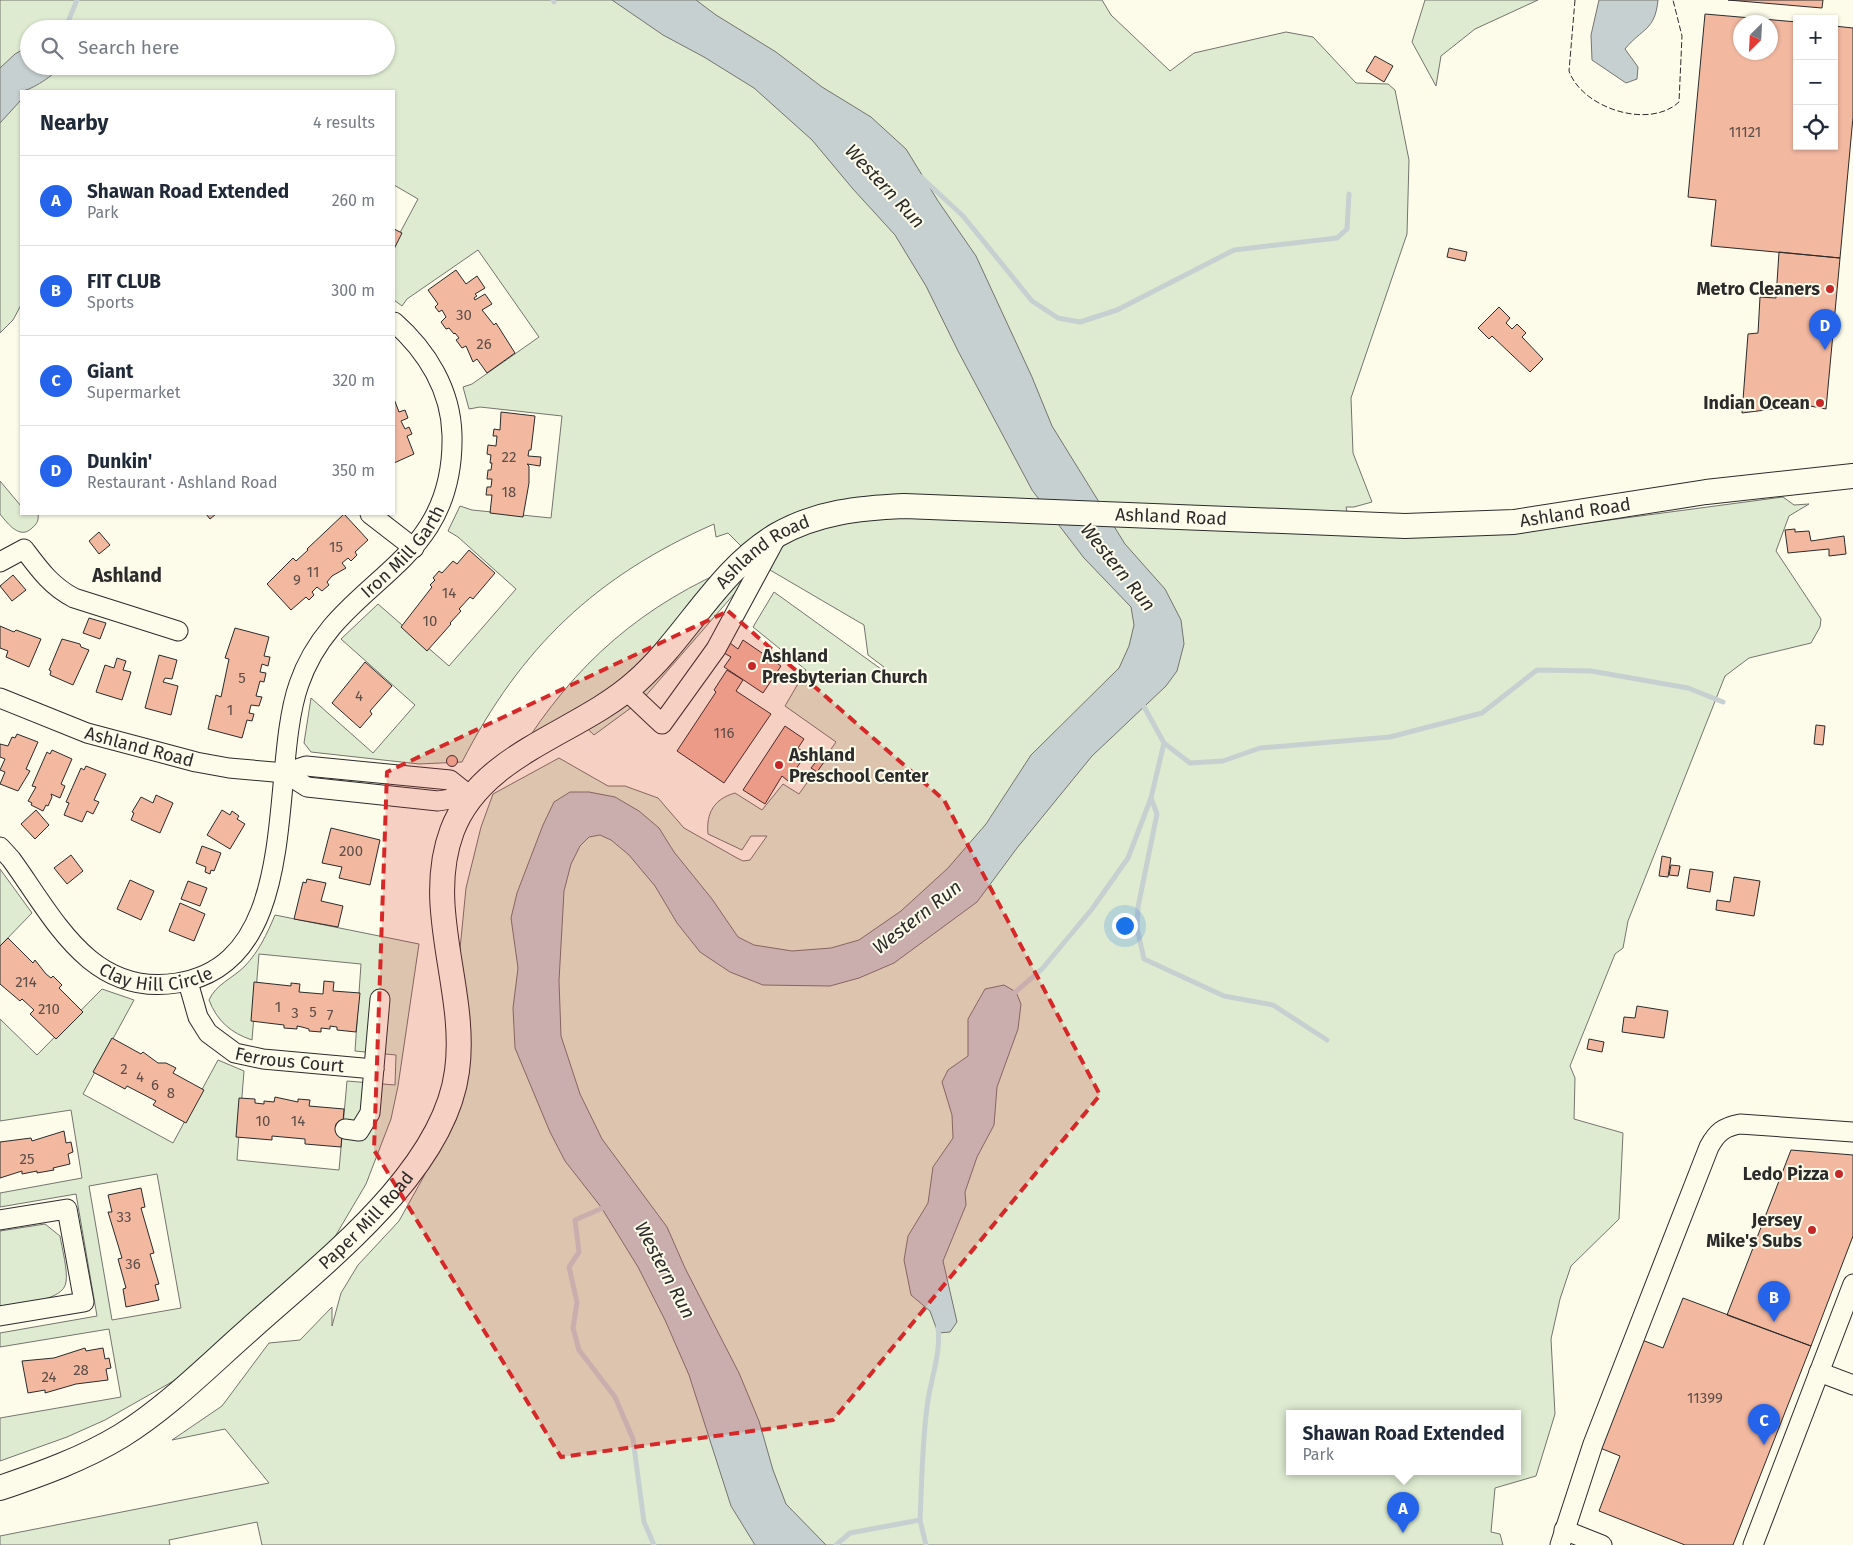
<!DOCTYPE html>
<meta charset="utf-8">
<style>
:root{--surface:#fff;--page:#f6f6f7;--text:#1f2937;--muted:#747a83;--line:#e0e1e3;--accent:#2563eb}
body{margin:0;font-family:"Fira Sans",sans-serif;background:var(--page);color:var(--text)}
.controls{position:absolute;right:15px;top:15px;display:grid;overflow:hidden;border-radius:0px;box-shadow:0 1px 4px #0004}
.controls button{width:45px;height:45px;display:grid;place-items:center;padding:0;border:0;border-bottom:1px solid var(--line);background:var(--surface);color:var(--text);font:25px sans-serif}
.compass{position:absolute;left:1733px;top:15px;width:45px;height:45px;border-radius:50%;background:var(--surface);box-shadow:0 1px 4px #0004;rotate:204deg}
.you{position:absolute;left:1124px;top:925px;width:18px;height:18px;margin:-12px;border:4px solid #fff;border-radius:50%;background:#1a73e8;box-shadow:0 0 0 8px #1a73e833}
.badge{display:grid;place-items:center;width:32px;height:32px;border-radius:50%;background:var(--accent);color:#fff;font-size:16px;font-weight:700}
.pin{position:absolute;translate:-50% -41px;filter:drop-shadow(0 1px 2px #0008)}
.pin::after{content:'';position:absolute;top:26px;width:18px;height:15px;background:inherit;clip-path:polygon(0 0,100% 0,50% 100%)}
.popup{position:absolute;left:1286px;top:1410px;width:235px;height:65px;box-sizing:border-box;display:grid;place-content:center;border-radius:0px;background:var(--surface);filter:drop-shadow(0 1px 4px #0005);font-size:16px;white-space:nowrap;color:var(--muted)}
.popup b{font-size:19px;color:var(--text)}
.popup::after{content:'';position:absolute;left:50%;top:100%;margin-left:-10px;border:10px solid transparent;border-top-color:var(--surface)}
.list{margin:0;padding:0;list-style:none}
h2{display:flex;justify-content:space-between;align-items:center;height:65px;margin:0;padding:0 20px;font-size:21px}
h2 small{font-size:16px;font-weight:400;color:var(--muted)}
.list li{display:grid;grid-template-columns:32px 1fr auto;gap:15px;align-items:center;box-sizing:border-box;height:90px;padding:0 20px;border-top:1px solid var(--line)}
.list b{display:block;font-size:19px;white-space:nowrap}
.list p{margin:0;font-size:16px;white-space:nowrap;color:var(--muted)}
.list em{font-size:16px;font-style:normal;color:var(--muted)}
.icon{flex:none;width:28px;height:28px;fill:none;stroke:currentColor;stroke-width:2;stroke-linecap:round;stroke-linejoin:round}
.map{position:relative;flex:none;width:1853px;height:1545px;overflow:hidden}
.search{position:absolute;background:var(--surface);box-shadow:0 1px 4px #0004;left:20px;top:20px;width:375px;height:55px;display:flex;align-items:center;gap:12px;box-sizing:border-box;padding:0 18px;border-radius:28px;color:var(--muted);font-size:19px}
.panel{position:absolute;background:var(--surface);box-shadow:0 1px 4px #0004;left:20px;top:90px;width:375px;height:425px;border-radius:0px}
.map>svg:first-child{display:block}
.green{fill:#deebd1;stroke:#74746e;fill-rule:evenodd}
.water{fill:#c7d0d0;stroke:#74746e}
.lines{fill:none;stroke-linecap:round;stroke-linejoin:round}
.stream{stroke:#c7d0d0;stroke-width:5}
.building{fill:#f2b8a0;stroke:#2b2b2b;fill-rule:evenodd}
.minor-casing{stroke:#2b2b2b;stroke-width:21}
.major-casing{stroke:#2b2b2b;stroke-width:26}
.minor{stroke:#fdfbea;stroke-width:19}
.major{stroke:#fdfbea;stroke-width:24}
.fence{stroke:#2b2b2b;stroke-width:1;stroke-dasharray:6 2.5;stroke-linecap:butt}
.marked{fill:#d62828;fill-opacity:0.2;stroke:#d62828;stroke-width:4;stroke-dasharray:10 6;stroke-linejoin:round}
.poi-dot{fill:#c62828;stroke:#fdfbea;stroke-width:2}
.labels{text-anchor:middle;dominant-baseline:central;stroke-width:4;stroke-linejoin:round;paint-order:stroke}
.number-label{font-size:15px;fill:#5d4e48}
.poi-label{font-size:18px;font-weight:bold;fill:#2b2b2b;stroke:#fdfbea;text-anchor:end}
.street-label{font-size:18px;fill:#2b2b2b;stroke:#fdfbea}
.water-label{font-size:19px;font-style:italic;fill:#2b2b2b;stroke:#fdfbea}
.neighbourhood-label{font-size:19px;font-weight:bold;fill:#2b2b2b;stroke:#fdfbea}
</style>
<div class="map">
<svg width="1853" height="1545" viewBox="0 0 1853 1545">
<rect width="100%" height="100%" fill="#fdfbea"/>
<path class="green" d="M0 0H1102L1111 15 1170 71 1194 53 1286 32 1313 37 1356 83 1388 84 1395 90 1409 160 1407 234 1351 398 1353 453 1372 502 1354 507H1346L1352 533 1460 536 1512 533 1783 497 1794 505 1809 504 1789 516 1776 551 1821 619 1820 627 1811 643 1749 658 1725 676 1628 921 1623 948 1615 954 1570 1066 1575 1078 1574 1119 1623 1133 1619 1219 1571 1266 1560 1299 1551 1339 1555 1414 1536 1476 1495 1488 1491 1532 1500 1534 1503 1545H262L257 1522 169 1540 170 1545H0V1536L269 1483 225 1429 172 1440 222 1406 269 1343 300 1340 332 1307V1326L341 1293 358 1265 399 1221 424 1176 442 1132 466 888 481 827 493 794 559 758 608 786H625L658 798 684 828 737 858 743 861 750 860 767 836H751L742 850 708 834C706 813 714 799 735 793L762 810 783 784 799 794 836 742 785 706 806 670 753 627 774 592 881 669 884 667 868 655 864 625 758 563 728 533 716 537 714 524C596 576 521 647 462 762L419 764 311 752 304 743 311 698 373 753 415 705 341 639 378 604 449 666 516 589 458 537 448 531 460 506 472 510 551 518 562 416 480 407 469 409 463 387 472 384 539 337 478 250 407 299 402 306 394 300V244L418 199 394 185V91H21V305L13 320 0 333ZM29 29H386V66H29ZM1289 1414H1517V1472H1289Z
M1425 0H1538L1475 29 1441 56 1436 86 1412 42Z
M0 481 21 506V514H38C39 520 37 524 32 528 20 540 8 524 0 514Z
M740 564 748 578 643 699 594 735 577 719 519 753C575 663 643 604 740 564Z
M0 869 32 913 0 946Z
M275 915 419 944 398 1086 391 1119 366 1184 333 1240 177 1379 105 1420 67 1437 0 1461V1418L121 1397 109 1329 0 1347V1333L97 1316 76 1194 0 1207V1193L82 1178 71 1110 0 1121V1019L37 1055 102 989 134 1000 83 1094 173 1143 218 1060 244 1071 237 1160 339 1170 347 1081 395 1085 396 1055 355 1051 361 964 259 954 252 1040C231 1033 217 1021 209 1000 216 984 232 979 245 966 259 951 267 934 275 915ZM157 1174 181 1308 112 1320 89 1186Z
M45 1224 60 1236C62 1248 68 1271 66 1282 64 1302 16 1304 0 1306V1231Z"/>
<path class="water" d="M612 0H696L716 15 776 52 822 87 871 117 906 149 938 201 976 256 1032 377 1052 426 1125 544 1165 589 1181 620 1184 644 1177 671 1166 686 1092 756 1017 848 977 902 894 963 859 978 830 986 763 985 730 972 700 952 677 923 655 886 629 855 611 840 600 835 589 837 580 846 571 864 564 891 559 981 561 1036 580 1094 602 1139 667 1227 685 1268 739 1373 759 1421 773 1470 786 1504 826 1545H755L731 1506 689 1375 665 1320 638 1267 601 1207 565 1161 550 1132 515 1048 513 1008 518 968 511 918 517 893 543 825 554 802 570 792H589L615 797 639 811 659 828 674 852 712 899 738 937 754 945 792 951 831 948 859 940 901 911 948 868 986 824 1031 755 1119 668 1129 646 1134 625 1131 607 1084 558 1032 490 958 351 926 286 895 235 853 189 812 140 754 88 704 57 663 35Z
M1599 0H1658C1655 31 1642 28 1625 49L1638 67 1637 79 1626 83 1592 60 1591 35Z
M29 46V66H62C55 74 31 91 21 91V100L0 123V68L15 54Z
M1004 985 1016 992 1021 1004 1018 1029 997 1087 994 1125 977 1157 965 1192 966 1205 943 1261 957 1322 950 1332 938 1333 930 1311 911 1295 904 1260 908 1236 928 1203 933 1167 953 1138 952 1115 942 1082 948 1070 968 1056V1019L985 989Z"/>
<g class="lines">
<path class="stream" d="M553 0 554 2
M65 29 77 0
M921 177 963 216 1032 301 1058 318 1080 322 1117 310 1234 250 1337 238 1347 229 1349 194
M1164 743 1190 763 1223 761 1260 748 1390 737 1482 713 1537 670 1591 671 1688 688 1723 702
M1151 798 1157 814 1138 907 1137 928 1144 959 1224 996 1273 1005 1327 1040
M1012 995 1042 969 1092 909 1128 858 1151 798 1164 743 1142 703
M607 1206 575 1220 579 1252 569 1267 577 1302 573 1328 579 1350 615 1397 633 1439 644 1522 654 1545
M920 1520C922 1480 922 1439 928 1400 932 1375 941 1353 938 1327
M836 1545 850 1533 920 1520 926 1545"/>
</g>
<path class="building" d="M1728 0H1823L1822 8Z
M1705 14 1797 22V146H1834V26L1853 28V117L1840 258 1711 246 1716 200 1688 197ZM1740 22H1770V52H1740Z
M1375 56 1393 66 1384 82 1366 71Z
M394 229 402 233 394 249Z
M1449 248 1467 252 1465 261 1447 257Z
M1779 252 1840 258 1826 409 1805 405 1742 413 1748 334 1758 333 1760 297 1776 298Z
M456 270 466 284 477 276 485 288 475 294 477 296 474 298 475 300 485 294 492 304 482 310 494 325 496 323 515 353 487 373 477 359 473 362 466 346 462 348 456 340 459 338 455 333 454 334 449 328 446 329 441 322 446 317 442 310 439 312 435 307 438 304 428 290Z
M1499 307 1510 318 1506 323 1512 329 1517 324 1526 333 1522 337 1543 359 1530 372 1492 336 1489 339 1478 328Z
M394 399 399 412 405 410 408 418 401 421 405 429 409 427 412 434 407 436 414 454 394 463Z
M501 412 535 416 531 450H529L528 456 541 457 540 466 527 464 529 466V483L523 517 490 513 492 495H486L487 487H491L492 479H487L488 470H491L492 463H490L491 455 487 454 488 445 496 446 497 436H493L494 429 500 430Z
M206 514H216L210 519Z
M344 514 368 540 355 552 357 555 351 561 348 558 342 563 346 568 332 576 327 582 329 585 322 591 317 587 312 592 314 595 309 600 306 597 291 610 267 584 293 558 296 561 308 550 307 549Z
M1795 529V532L1809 531 1811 541 1844 536 1846 554 1829 556V549L1788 553 1785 530Z
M99 532 110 545 99 554 89 541Z
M469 550 495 573 473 599 470 597 459 609 461 611 450 623 451 624 427 651 401 627 432 587 430 585 435 580 433 578 439 571 442 573 453 561 457 564Z
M13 575 26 590 12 601 0 586Z
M89 618 106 623 100 639 83 633Z
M0 626 14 632 16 630 41 639 29 667 6 657 8 651 0 648Z
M235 628 269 637 264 656 270 657 268 666 262 664 260 672 266 673 264 682 260 681 256 696 262 697 259 706 251 705 249 713 254 714 252 721 247 720 242 738 208 729 216 695 221 697 229 659 225 658Z
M62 639 80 644 81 647 89 650 73 685 50 675 51 671 49 670Z
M743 640 781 666 763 693 724 667 731 657 724 653 730 643 738 649Z
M159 655 177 660 172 679 165 678 163 682 178 686 171 715 145 708Z
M117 658 126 661 123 670 131 672 122 700 96 692 105 665 114 668Z
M365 662 392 686 370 711 372 714 360 728 332 703Z
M727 670 743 680 736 691 771 714 724 783 677 751 716 692 714 690Z
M1816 725 1825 726 1823 745 1814 744Z
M785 726 804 739 798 748 806 754 788 781 782 776 765 804 743 790Z
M17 734 38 742 26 769 30 771 18 791 0 784 5 772 0 770 5 759 0 757V744L8 746 12 737 15 738Z
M52 750 72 759 61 784 65 786 60 798 51 794 52 797 48 806 46 805 43 811 31 805 32 803 28 801 36 787 32 786 47 752 50 754Z
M446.5 761a5.5 5.5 0 1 1 11 0a5.5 5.5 0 1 1-11 0Z
M819 758 824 762 817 772 811 768Z
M86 766 106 774 94 800 99 802 93 814 87 811 82 822 64 815 69 803 66 802 81 768 84 770Z
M156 795 173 803 160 833 131 820 134 813 132 812 141 797 153 803Z
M36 810 49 825 35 839 21 824Z
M222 810 230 815 232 811 239 816 237 819 245 824 230 849 207 835Z
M331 828 380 840 370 885 339 878 342 867 322 863Z
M202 846 221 853 214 871 211 870 210 874 205 872 206 867 196 863Z
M71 855 83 871 67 884 54 868Z
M1662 856 1671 858 1668 877 1659 876Z
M1671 865 1680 866 1678 876 1669 875Z
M1690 869 1713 872 1710 892 1687 888Z
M1734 877 1760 881 1754 916 1716 910 1717 900 1730 902Z
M307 879 326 883 321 901 343 906 338 927 294 919 303 882 306 883Z
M130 880 154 891 141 920 117 909Z
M188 881 207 888 200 906 181 899Z
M180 903 205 914 194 941 169 931Z
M8 938 33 963 35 960 46 974 51 978 53 976 62 985 59 988 83 1012 56 1039 30 1014 34 1010 22 999 20 1001 0 984V946Z
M324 981 334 982 333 991 360 993 356 1032 337 1030V1027L330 1026V1029L321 1028V1032L309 1031V1029L302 1027 297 1026V1029L284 1028V1025L251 1021 254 982 291 986V983L300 984 299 992 323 994Z
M1637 1006 1668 1011 1664 1038 1622 1032 1624 1017 1635 1018Z
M112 1038 141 1054 143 1052 158 1063H166L176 1068 173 1073 204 1090 186 1123 153 1105 156 1101 127 1086 125 1089 93 1072Z
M1589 1039 1604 1042 1602 1052 1587 1049Z
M275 1097 298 1102V1099L310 1100 309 1106 344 1109 341 1147 305 1144V1139L272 1136V1140L236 1137 239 1098 255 1099V1103L264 1104V1101L274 1102Z
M64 1131 66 1143 71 1142 73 1152 68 1154 70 1164 53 1168 54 1170 37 1173V1171L22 1174V1171L0 1178V1142L31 1138 32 1141Z
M1791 1150 1853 1155V1236L1811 1346 1727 1315Z
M141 1188 145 1207 141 1208 154 1253 150 1254 159 1284 155 1285 159 1300 126 1307 123 1289 126 1288 118 1259 122 1258 108 1212H112L108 1195Z
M1683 1298 1811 1346 1733 1545H1685L1599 1511 1620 1456 1600 1448 1642 1340 1663 1348Z
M85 1348 86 1351 103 1348 105 1359 109 1358 111 1368 106 1369 108 1380 76 1384 45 1393V1390L28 1393 22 1361 54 1358Z"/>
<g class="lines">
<defs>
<g id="minor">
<path d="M370 514 414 548"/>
<path d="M0 562 24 549C39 569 51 586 74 598L178 631"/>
<path d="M627 691 662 724 716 649 777 536"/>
<path id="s1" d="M0 698 87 733 196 762 229 768 285 773 306 766 450 780 470 796"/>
<path d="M285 773 307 787 438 801 470 796"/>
<path id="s2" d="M0 847 11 859C54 918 90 997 177 983 305 963 268 771 299 684 336 576 455 572 452 435 451 390 427 351 394 322"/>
<path id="s3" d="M188 982 198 1017 208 1033 235 1053 263 1059 374 1069"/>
<path d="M345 1129 359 1131 370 1113 380 999"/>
<path d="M0 1220 67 1209 84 1302 0 1316"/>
<path d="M1819 1372 1853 1385"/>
<path d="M1564 1530 1602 1545"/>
<path d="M1560 1545 1593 1444 1709 1147C1717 1132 1724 1127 1740 1124L1853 1132"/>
<path d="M1753 1545 1853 1284"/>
</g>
<g id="major">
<path id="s4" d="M0 1488C41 1474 83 1459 121 1436 168 1407 209 1365 250 1329 322 1264 444 1172 457 1071 468 991 423 909 452 831 481 753 578 734 636 682 687 637 717 571 777 535 817 512 860 508 904 506L1405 526 1514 522 1706 492 1853 476"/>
</g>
</defs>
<use href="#minor" class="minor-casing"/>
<use href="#major" class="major-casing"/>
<use href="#minor" class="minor"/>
<use href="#major" class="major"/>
<path class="fence" d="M1575 0 1569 71C1582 108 1649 130 1679 102L1682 36 1673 0"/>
</g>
<path class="marked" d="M728 611 944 800 1100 1095 833 1420 561 1457 374 1150 387 772Z"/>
<g class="poi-dot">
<circle cx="1830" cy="289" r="5"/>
<circle cx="1820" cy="403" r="5"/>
<circle cx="752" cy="666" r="5"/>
<circle cx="779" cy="765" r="5"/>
<circle cx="1839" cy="1174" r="5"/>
<circle cx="1812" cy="1230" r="5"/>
</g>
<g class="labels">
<g class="number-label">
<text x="1745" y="132">11121</text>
<text x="464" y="315">30</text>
<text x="484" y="344">26</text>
<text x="509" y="457">22</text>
<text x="509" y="492">18</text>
<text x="336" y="547">15</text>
<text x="313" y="572">11</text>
<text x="297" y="580">9</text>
<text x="449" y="593">14</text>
<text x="430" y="621">10</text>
<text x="242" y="678">5</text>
<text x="359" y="696">4</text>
<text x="230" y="710">1</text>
<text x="724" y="733">116</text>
<text x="351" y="851">200</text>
<text x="26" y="982">214</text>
<text x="278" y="1007">1</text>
<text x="49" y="1009">210</text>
<text x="313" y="1012">5</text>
<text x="295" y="1013">3</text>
<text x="330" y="1015">7</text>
<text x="124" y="1069">2</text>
<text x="140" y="1077">4</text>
<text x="155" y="1085">6</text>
<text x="171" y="1093">8</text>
<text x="263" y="1121">10</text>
<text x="298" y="1121">14</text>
<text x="27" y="1159">25</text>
<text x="124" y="1217">33</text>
<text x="133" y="1264">36</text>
<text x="81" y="1370">28</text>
<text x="49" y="1377">24</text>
<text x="1705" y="1398">11399</text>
</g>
<g class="poi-label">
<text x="1820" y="289">Metro Cleaners</text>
<text x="1810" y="403">Indian Ocean</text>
<text x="762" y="656" text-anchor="start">Ashland<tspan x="762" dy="21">Presbyterian Church</tspan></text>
<text x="789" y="755" text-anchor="start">Ashland<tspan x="789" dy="21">Preschool Center</tspan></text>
<text x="1829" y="1174">Ledo Pizza</text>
<text x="1802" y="1220">Jersey<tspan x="1802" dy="21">Mike's Subs</tspan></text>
</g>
<g class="street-label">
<text stroke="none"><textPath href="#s4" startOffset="2129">Ashland Road</textPath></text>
<text stroke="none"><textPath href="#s4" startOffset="1724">Ashland Road</textPath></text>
<text stroke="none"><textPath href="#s2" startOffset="755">Iron Mill Garth</textPath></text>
<text stroke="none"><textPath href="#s4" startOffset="1304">Ashland Road</textPath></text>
<text stroke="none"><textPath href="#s1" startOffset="148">Ashland Road</textPath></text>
<text stroke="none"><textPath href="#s2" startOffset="216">Clay Hill Circle</textPath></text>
<text stroke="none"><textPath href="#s3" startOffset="144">Ferrous Court</textPath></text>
<text stroke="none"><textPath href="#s4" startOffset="459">Paper Mill Road</textPath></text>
</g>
<g class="water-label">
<text transform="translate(885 186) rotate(47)">Western Run</text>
<text transform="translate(1118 567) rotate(51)">Western Run</text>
<text transform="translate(917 917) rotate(-38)">Western Run</text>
<text transform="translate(665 1270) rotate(62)">Western Run</text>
</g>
<g class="neighbourhood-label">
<text x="127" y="575">Ashland</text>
</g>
</g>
</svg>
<div class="controls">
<button>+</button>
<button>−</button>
<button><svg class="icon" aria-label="locate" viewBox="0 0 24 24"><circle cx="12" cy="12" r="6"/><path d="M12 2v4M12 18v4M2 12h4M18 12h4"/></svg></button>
</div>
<svg class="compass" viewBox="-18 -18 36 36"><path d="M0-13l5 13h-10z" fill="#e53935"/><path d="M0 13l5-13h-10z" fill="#747a83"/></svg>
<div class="you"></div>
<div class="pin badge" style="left:1403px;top:1533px">A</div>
<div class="popup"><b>Shawan Road Extended</b>Park</div>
<div class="pin badge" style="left:1774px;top:1322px">B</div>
<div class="pin badge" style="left:1764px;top:1445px">C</div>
<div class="pin badge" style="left:1825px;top:350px">D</div>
<div class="search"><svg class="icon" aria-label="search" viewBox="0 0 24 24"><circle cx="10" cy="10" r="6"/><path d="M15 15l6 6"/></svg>Search here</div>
<section class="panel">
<h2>Nearby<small>4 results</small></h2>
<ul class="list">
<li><span class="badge">A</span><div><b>Shawan Road Extended</b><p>Park</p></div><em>260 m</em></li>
<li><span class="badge">B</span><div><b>FIT CLUB</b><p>Sports</p></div><em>300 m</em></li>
<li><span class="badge">C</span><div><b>Giant</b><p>Supermarket</p></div><em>320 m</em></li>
<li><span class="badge">D</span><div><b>Dunkin'</b><p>Restaurant · Ashland Road</p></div><em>350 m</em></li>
</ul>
</section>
</div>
